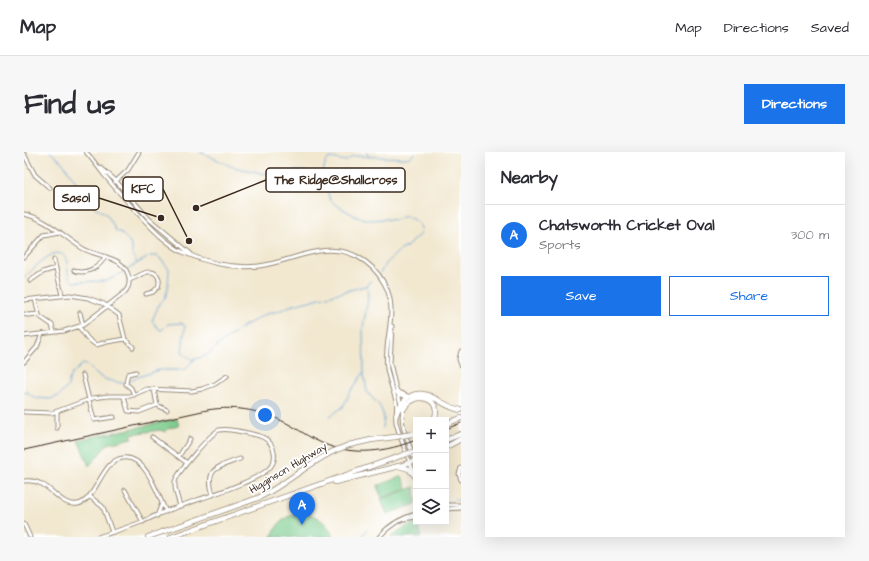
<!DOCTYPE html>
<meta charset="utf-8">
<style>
:root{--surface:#fff;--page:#f7f7f7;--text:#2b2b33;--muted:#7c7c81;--line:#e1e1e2;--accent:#1a73e8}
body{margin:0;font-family:"Architects Daughter",sans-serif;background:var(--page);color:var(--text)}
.controls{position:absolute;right:12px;bottom:12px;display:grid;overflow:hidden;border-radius:0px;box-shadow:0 4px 16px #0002}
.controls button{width:36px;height:36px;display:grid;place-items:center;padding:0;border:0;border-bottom:1px solid var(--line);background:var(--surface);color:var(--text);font:20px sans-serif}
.you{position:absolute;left:241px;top:263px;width:14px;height:14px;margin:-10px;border:3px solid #fff;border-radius:50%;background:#1a73e8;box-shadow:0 0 0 6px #1a73e833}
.badge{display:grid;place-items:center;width:26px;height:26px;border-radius:50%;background:var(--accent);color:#fff;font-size:13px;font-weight:700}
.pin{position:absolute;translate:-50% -33px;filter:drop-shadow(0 1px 2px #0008)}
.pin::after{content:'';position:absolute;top:21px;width:14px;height:12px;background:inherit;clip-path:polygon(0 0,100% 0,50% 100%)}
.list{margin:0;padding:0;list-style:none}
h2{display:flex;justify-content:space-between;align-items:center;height:52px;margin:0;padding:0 16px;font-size:17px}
h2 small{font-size:13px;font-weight:400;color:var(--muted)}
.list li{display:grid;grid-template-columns:26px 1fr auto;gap:12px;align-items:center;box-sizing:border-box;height:60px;padding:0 16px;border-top:1px solid var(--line)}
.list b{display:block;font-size:15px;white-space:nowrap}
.list p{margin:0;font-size:13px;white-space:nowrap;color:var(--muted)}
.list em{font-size:13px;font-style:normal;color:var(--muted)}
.actions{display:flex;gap:8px;padding:12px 16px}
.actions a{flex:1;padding:9px 0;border:1px solid var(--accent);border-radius:0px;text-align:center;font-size:14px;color:var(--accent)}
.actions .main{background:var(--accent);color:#fff}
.icon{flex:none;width:22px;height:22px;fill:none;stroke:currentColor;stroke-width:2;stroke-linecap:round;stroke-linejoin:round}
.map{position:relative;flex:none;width:437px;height:385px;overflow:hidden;border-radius:0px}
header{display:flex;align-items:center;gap:24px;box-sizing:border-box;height:56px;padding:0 20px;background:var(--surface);border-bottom:1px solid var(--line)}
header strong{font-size:19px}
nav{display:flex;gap:22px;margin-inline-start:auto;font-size:14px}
.intro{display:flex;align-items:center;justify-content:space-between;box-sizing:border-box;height:96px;padding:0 24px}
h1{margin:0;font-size:28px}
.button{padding:10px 18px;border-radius:0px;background:var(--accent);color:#fff;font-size:14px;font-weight:700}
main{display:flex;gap:24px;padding:0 24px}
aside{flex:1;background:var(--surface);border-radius:0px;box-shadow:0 4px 16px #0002}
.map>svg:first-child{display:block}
.green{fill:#7ccc8d;stroke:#5c7b56}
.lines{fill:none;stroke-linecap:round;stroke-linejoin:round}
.stream{stroke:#62a0d4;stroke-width:1}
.minor-casing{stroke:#968977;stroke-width:5}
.highway-casing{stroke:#968977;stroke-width:6}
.minor{stroke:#fff;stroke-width:3}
.highway{stroke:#fff;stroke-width:4.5}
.rail{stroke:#3b2a1e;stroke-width:1}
.highway-bridge-casing{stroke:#968977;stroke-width:6;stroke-linecap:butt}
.highway-bridge{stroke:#fff;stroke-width:4.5}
.labels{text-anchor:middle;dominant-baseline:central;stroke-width:3.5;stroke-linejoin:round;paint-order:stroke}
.street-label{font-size:11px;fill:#3b2a1e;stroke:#fff}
.leader{fill:none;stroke:#3b2a1e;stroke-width:1.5}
.callout-dot{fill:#3b2a1e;stroke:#fff;stroke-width:1.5}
.callout{fill:#fff;stroke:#3b2a1e;stroke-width:1.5}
.callout-label{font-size:12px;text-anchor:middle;font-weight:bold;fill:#3b2a1e}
</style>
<header>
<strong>Map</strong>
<nav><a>Map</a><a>Directions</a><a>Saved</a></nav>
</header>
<div class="intro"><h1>Find us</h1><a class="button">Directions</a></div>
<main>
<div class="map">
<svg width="437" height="385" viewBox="0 0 437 385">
<rect width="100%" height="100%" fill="#fff"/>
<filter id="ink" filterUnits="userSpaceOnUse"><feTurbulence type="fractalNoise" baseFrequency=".025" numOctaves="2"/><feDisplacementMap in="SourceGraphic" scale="8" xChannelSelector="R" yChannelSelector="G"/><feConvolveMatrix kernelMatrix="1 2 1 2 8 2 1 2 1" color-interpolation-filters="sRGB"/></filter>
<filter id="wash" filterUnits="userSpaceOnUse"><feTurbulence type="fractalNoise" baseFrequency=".012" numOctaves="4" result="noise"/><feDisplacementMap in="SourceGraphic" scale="16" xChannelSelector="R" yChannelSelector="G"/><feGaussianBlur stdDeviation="0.9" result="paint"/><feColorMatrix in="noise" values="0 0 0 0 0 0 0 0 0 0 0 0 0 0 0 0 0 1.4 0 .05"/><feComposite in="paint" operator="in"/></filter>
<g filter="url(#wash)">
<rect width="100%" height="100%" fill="#f2e8d0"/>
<path class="green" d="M153 267 155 274 145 276 141 280 136 278 107 282 108 286 84 292 65 314 54 288Z
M378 324 383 337 358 346 353 334Z
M391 335 392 352 363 362 357 347Z
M278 361C293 362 304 371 309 385H248C252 371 263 362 278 361Z
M393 370 398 385H366L376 378Z"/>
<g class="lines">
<path class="stream" d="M26 0 38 10 69 54 81 61 85 66 92 79 96 80 105 89 108 96V102L113 111
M176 0 209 15 247 23 272 19 298 20
M342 0 345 5
M104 117 126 104H134L145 117 144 136 141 146 135 152 128 169 136 178H138L144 172 158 171 161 174 158 199 160 202 169 208
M356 121 364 109 375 99 381 96 396 82 397 76 394 71 388 67 380 64 372 68 361 67 346 68 333 65 312 53 306 48 304 41 300 34 299 20 302 8 307 6 322 9 330 4 381 6 387 5 391 0
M0 126C8 118 36 86 43 110 45 118 42 124 49 130L83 129 101 119
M343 133 344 146 339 176 340 222 343 240 355 253 358 259 360 266 359 276
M104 230 111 226 135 218H159L163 216 169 208 183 203 202 187 220 174 244 161 255 159 266 154 341 134 347 129
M0 240H3L11 246 26 247 35 244 44 234 45 228 49 221 59 212C65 213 68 218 72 222 80 228 91 231 101 231
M306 264 319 255 325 242 340 220
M430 347 437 349
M338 385 343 377"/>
</g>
</g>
<g filter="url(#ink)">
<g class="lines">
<defs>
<path id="minor" d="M62 0C69 8 75 16 81 24 98 44 115 64 134 82 142 89 151 97 161 101 184 111 209 117 235 114 268 110 301 87 334 105 345 111 354 120 360 131 376 158 359 187 363 217 365 228 369 238 372 249 374 256 371 263 372 270 376 287 384 305 390 321
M0 2 11 23 26 36
M76 15 92 29 125 67 167 102
M91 30 104 18 115 0
M0 62C23 67 39 84 58 96 74 106 101 103 105 126 106 132 104 137 100 141L59 173 40 179 0 184
M0 105 20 83 36 80
M30 108 38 143
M50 118C60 124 77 115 81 104
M105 128C113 126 125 115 132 122 136 126 136 130 134 135L129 140 122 142
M6 129 19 120 32 116
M11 147 15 164 28 173 30 180
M0 148 46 143 64 146 80 152 95 163 101 187 109 195
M56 161 59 173
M0 162 4 163 15 162
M368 174 366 211 371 233 379 258C375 272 386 294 391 308
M55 175 64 187 72 193 83 190 101 187
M437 199 435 207 437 213
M0 210 13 195 18 182
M59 223 70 268 90 265
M110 243 107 236 102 232 103 225 104 222 112 220
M100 245 104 259 115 260 133 253 130 237
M133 253 143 258
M0 260 28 261 69 246 84 244H106L123 237 168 239 178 237 191 232 203 224
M33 276V260
M128 285 163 311
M155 304 166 287
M437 316 435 322 437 328
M0 329C26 325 34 356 54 352 73 348 77 308 99 306 122 303 134 343 142 360
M101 338 119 370
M189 343C180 315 195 315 216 307
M65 344 79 355 88 380
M422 353H437
M422 357 437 356
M133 364 138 351
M380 367 392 365
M0 372 6 385
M74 385C89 380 105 375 120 369 129 365 138 360 148 357 167 349 238 329 247 314 250 310 251 305 250 300 247 284 232 283 219 280 212 279 203 276 195 278 187 281 152 322 151 330 150 338 154 346 156 354
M355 385C365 373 377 366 392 362"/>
<path id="highway" d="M373 240 384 245
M379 258C390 237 420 246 410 268
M372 263C377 247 391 236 408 245 419 250 425 256 437 258
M422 272 437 266
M422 288 437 282
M325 293 347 288 371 285
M422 295 437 287
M376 314 392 308
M311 330 375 314 385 317 392 325
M124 385 234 346C261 333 283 312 310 299
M147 385 379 303"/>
</defs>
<use href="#minor" class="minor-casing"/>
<use href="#highway" class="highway-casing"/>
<use href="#minor" class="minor"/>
<use href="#highway" class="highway"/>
<path class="rail" d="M422 277 437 271
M0 298 183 258C213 253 241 259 268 274 278 280 288 287 300 292 331 304 362 300 392 288"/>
<defs>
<path id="highway-bridge" d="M371 285 388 282
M310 299 325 293
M379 303 392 299"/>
</defs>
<use href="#highway-bridge" class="highway-bridge-casing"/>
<use href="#highway-bridge" class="highway-bridge"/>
</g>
</g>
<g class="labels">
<g class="street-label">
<text transform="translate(264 316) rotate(-31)">Higginson Highway</text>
</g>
</g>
<path class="leader" d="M172 56L242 28M165 89L139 37M137 66L75 46"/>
<g class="callout-dot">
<circle cx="172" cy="56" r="4"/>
<circle cx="165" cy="89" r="4"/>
<circle cx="137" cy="66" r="4"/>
</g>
<g class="callout">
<rect x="242" y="16" width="139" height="24" rx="4"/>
<rect x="99" y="25" width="40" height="24" rx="4"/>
<rect x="30" y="34" width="45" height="24" rx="4"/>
</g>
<g class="callout-label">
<text x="312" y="32">The Ridge@Shallcross</text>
<text x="119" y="41">KFC</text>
<text x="52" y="50">Sasol</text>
</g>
</svg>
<div class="controls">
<button>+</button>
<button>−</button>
<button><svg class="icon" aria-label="layers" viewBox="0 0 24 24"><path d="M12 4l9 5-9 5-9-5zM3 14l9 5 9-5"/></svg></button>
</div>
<div class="you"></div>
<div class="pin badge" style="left:278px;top:373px">A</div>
</div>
<aside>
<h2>Nearby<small></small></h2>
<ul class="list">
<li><span class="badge">A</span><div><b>Chatsworth Cricket Oval</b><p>Sports</p></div><em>300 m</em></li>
</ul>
<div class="actions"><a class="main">Save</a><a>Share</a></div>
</aside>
</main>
